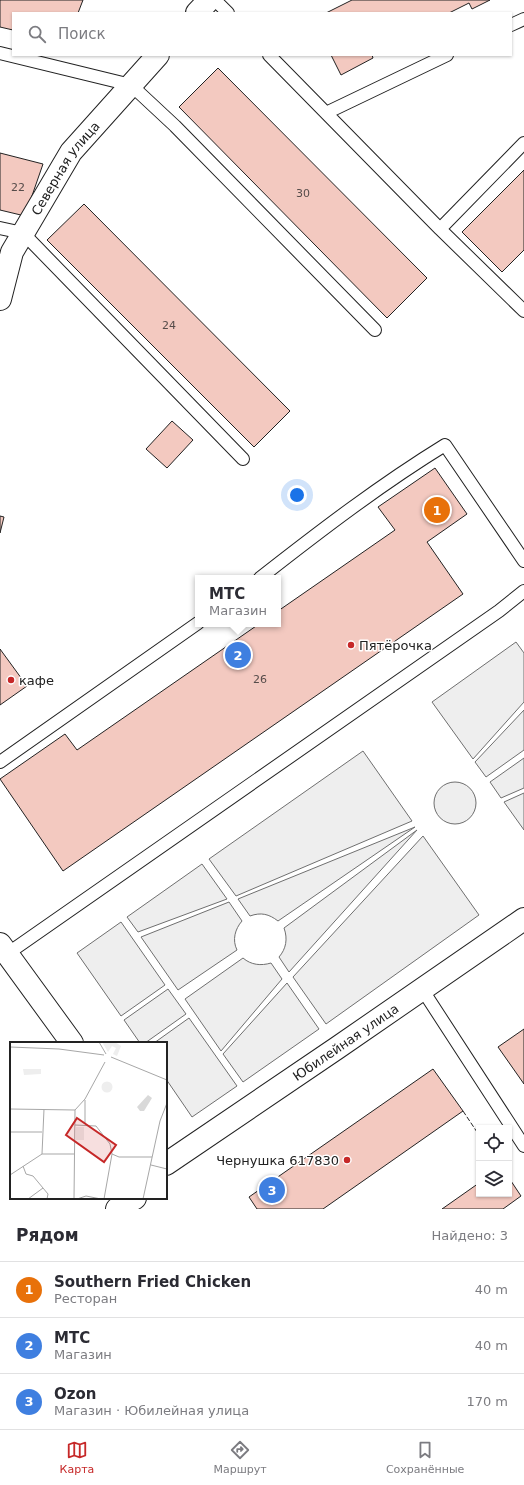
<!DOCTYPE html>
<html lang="ru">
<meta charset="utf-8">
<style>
:root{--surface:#fff;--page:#f7f7f7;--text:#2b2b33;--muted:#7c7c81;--line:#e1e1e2;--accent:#c62828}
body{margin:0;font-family:"DejaVu Sans",sans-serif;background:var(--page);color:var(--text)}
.controls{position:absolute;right:12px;bottom:12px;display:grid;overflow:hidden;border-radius:0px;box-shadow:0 1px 3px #0004}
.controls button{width:36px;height:36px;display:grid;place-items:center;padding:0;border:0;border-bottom:1px solid var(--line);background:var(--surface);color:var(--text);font:20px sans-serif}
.you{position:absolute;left:297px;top:495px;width:14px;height:14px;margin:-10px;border:3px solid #fff;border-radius:50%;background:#1a73e8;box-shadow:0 0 0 6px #1a73e833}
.badge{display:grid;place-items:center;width:26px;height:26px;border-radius:50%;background:var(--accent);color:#fff;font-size:13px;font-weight:700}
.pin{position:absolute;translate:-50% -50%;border:2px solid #fff;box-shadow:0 1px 4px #0006}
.popup{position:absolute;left:195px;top:575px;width:86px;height:52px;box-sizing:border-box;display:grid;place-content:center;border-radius:0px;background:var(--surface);filter:drop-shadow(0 1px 3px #0005);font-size:13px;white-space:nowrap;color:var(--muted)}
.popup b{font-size:15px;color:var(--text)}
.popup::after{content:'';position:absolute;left:50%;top:100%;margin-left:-8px;border:8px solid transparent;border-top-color:var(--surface)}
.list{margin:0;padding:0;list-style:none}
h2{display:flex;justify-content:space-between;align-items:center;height:52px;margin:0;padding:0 16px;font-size:17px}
h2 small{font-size:13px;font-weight:400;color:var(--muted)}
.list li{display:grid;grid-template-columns:26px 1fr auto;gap:12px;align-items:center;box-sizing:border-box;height:56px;padding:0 16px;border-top:1px solid var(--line)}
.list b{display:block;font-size:15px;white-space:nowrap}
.list p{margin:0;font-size:13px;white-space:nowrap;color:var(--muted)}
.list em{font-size:13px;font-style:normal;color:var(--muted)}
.icon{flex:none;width:22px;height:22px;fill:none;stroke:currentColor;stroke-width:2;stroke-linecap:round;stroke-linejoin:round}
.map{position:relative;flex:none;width:524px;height:1209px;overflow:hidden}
.search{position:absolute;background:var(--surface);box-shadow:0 1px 3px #0004;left:12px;right:12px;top:12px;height:44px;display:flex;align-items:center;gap:10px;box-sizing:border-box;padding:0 14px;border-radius:0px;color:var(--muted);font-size:15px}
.sheet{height:220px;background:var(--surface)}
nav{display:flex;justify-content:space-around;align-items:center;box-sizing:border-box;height:56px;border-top:1px solid var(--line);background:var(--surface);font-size:11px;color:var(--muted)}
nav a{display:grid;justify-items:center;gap:2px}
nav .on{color:var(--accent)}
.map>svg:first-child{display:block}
.green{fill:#eee;stroke:#6f6f6f}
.building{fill:#f3c9c0;stroke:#222}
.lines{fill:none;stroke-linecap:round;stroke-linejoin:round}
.lane-casing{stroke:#222;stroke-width:14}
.street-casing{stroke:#222;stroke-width:24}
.lane{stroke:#fff;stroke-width:12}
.street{stroke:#fff;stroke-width:22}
.fence{stroke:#222;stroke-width:1;stroke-dasharray:5 2;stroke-linecap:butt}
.poi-dot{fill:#c62828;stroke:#fff;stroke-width:1.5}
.labels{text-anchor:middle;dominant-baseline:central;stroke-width:3;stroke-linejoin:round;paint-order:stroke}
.number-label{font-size:11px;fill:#564c4a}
.street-label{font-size:13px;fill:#222;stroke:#fff}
.poi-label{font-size:13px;fill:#222;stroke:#fff;text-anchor:start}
.inset-road{fill:none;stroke:#a7a7a7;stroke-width:1}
.view{fill:#c62828;fill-opacity:0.15;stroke:#c62828;stroke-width:2}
.inset-edge{fill:none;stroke:#222;stroke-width:2}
</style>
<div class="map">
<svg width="524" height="1209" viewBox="0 0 524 1209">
<rect width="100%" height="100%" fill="#fff"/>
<path class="green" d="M516 642 524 653V702L473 759 432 702Z
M524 710V750L486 777 475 762Z
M363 751 412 821 236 896 209 859Z
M524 758V788L501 798 490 782Z
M434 803a21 21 0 1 1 42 0a21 21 0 1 1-42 0Z
M524 793V830L504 802Z
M415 827 278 921C269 914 261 912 250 916L238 899Z
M417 830 289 972 279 957C286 949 288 939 284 928Z
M423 836 479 915 326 1024 293 977Z
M202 864 227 899 138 932 127 917Z
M229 902 242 921C235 929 232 940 237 950L178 990 141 937Z
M121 922 165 985 121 1016 77 953Z
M243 958C251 965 261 966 271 963L282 979 221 1051 185 999Z
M287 983 319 1029 243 1082 223 1054Z
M168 989 186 1014 145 1043H140L124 1020Z
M189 1018 237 1086 192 1117 166 1079V1043H154Z"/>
<path class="building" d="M0 0H83L78 13H13V30L0 27Z
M352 0H490L472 9 469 3 449 13H326Z
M331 55H372L373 58 341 75Z
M218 68 427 278 387 318 179 107Z
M0 153 43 164 25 216 0 210Z
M524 170V250L502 272 462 232Z
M84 204 290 411 254 447 47 240Z
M172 421 193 440 167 468 146 449Z
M435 468 467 514 427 542 463 594 63 871 0 779 65 734 77 750 259 624H278V611L395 530 378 507Z
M0 516 4 517 0 533Z
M0 649 27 686 0 705Z
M524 1029V1084L498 1047Z
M433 1069 463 1111 323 1209H257L249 1197Z
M509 1178 521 1196 503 1209H442L479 1183V1194H509Z"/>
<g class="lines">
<defs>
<path id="lane" d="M215 0 228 13
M511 25 524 19
M0 53 131 85 175 126 375 330
M269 55 440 229 524 143
M326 113 447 55
M0 228 23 233 243 459
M440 229 524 311
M260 578C320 531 380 485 445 445L524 561
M0 762 198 623
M7 954 499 611 524 591
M422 989 524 1146"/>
<g id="street">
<path d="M197 13 209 0"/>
<path id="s1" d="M0 299 12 252 71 152 158 55"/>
<path d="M0 944 72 1043"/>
<path id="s2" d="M166 1164 337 1048 524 919"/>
<path d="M117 1209 135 1198"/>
</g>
</defs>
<use href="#lane" class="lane-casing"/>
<use href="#street" class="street-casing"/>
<use href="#lane" class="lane"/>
<use href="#street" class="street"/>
<path class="fence" d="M463 1111 479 1135"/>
</g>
<g class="poi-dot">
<circle cx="351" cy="645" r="4"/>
<circle cx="11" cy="680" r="4"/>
<circle cx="347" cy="1160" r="4"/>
</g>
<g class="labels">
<g class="number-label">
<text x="18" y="187">22</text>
<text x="303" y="193">30</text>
<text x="169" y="325">24</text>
<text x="260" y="679">26</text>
</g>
<g class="street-label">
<text stroke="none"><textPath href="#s1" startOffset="148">Северная улица</textPath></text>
<text stroke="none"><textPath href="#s2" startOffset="217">Юбилейная улица</textPath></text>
</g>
<g class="poi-label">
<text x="359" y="645">Пятёрочка</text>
<text x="19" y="680">кафе</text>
<text x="339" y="1160" text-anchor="end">Чернушка 617830</text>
</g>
</g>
<g transform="translate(10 1042)">
<rect width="157" height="157" fill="#fff"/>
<path d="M92 0H105L111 4 107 14 103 12 106 6 102 4 98 10ZM13 27H31V32L14 33ZM91.5 45a5.5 5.5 0 1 1 11 0a5.5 5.5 0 1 1-11 0ZM66 85H74V98H66Z" fill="#eee"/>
<path d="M138 53 142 56 134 69H130L127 65Z" fill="#d9d9d9"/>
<path class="inset-road" d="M89 0 96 12M0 5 49 7 94 13M101 15 157 38M75 58V82M0 67 65 68M65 68 75 57 95 20M65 83 86 84 100 102 102 112 94 157M0 90H32M32 112 34 67M102 112 109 115H142M141 123 157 127M13 124 16 132 23 134 38 152 37 157M0 133 32 112H64M18 157 33 146M64 157 65 68M67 157 76 154 91 157M133 157 150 79 157 61"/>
<path class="view" d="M67 76 106 103 94 120 56 93Z"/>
<rect width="157" height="157" class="inset-edge"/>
</g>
</svg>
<div class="controls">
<button><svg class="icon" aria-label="locate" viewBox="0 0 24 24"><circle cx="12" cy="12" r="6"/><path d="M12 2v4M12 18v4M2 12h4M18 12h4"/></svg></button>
<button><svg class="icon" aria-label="layers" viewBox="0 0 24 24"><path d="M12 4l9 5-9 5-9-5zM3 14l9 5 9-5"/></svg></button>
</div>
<div class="you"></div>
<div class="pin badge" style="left:437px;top:510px;background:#e8710a">1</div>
<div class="pin badge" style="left:238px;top:655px;background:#3f7fe0">2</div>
<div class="popup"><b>МТС</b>Магазин</div>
<div class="pin badge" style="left:272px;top:1190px;background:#3f7fe0">3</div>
<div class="search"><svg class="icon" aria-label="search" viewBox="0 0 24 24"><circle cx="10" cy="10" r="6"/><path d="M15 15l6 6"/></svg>Поиск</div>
</div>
<section class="sheet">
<h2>Рядом<small>Найдено: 3</small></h2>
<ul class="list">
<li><span class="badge" style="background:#e8710a">1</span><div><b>Southern Fried Chicken</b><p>Ресторан</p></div><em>40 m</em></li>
<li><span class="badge" style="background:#3f7fe0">2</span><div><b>МТС</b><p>Магазин</p></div><em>40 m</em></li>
<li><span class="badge" style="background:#3f7fe0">3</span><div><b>Ozon</b><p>Магазин · Юбилейная улица</p></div><em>170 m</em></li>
</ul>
</section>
<nav>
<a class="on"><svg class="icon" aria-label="map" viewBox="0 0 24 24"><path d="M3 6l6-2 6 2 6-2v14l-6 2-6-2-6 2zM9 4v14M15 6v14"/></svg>Карта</a>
<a><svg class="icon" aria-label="directions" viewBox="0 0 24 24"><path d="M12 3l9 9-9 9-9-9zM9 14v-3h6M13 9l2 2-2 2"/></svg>Маршрут</a>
<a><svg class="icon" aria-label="saved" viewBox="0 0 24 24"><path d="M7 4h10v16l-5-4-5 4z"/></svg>Сохранённые</a>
</nav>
